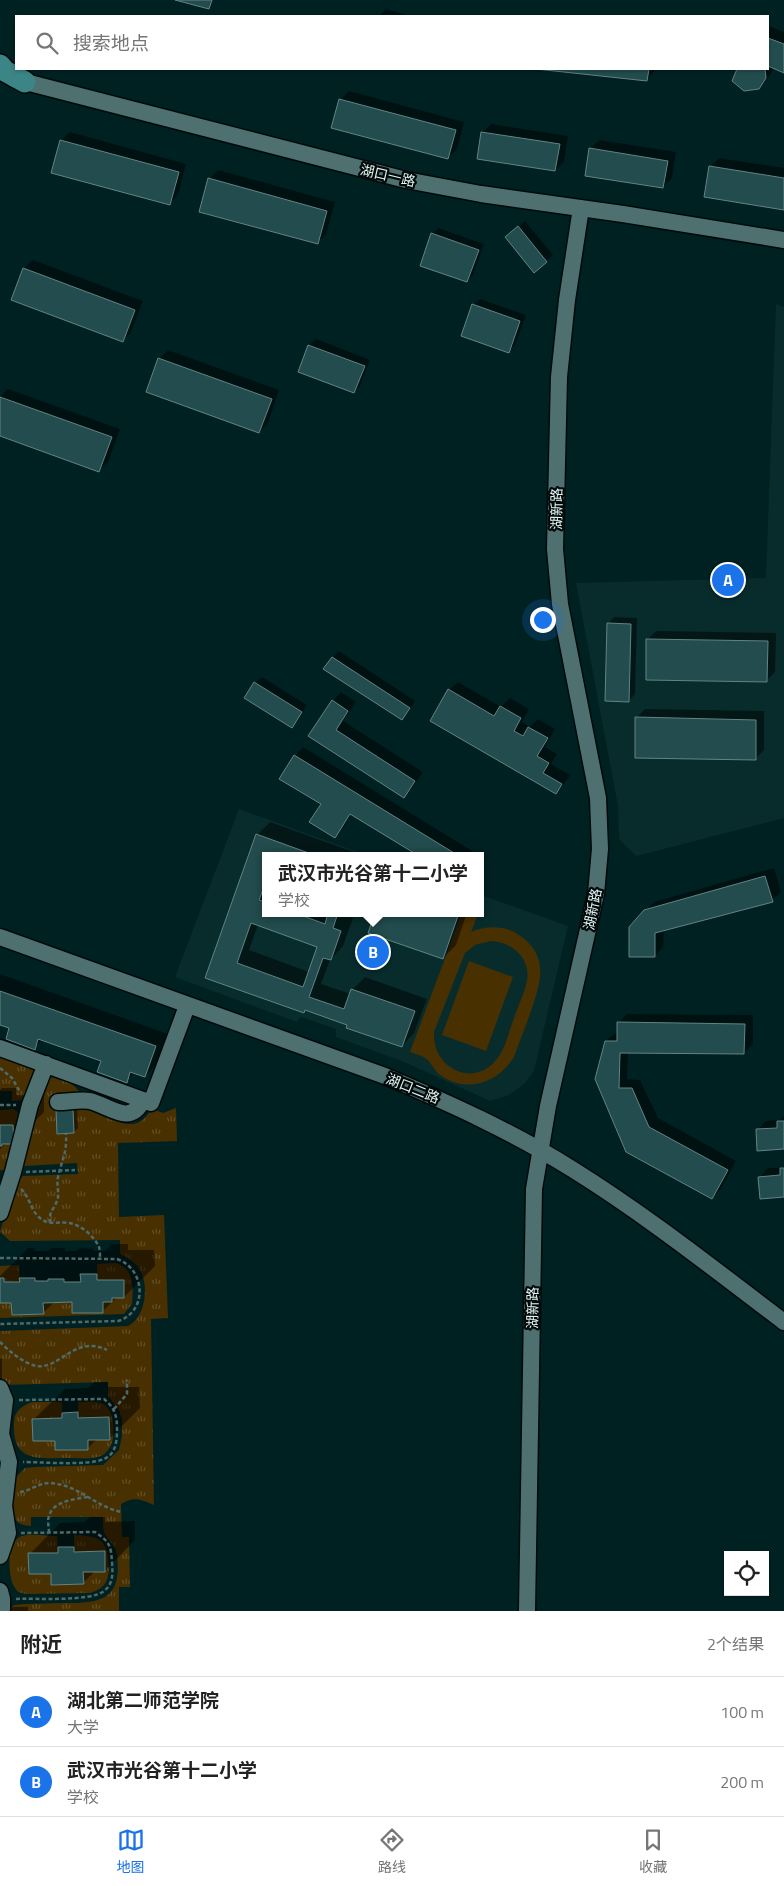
<!DOCTYPE html>
<html lang="zh">
<meta charset="utf-8">
<style>
:root{--surface:#fff;--page:#f6f6f6;--text:#222;--muted:#767676;--line:#e0e0e0;--accent:#1a73e8}
body{margin:0;font-family:"Titillium Web","Noto Sans SC",sans-serif;background:var(--page);color:var(--text)}
.controls{position:absolute;right:15px;bottom:15px;display:grid;overflow:hidden;border-radius:0px;box-shadow:0 1px 4px #0004}
.controls button{width:45px;height:45px;display:grid;place-items:center;padding:0;border:0;border-bottom:1px solid var(--line);background:var(--surface);color:var(--text);font:25px sans-serif}
.you{position:absolute;left:542px;top:619px;width:18px;height:18px;margin:-12px;border:4px solid #fff;border-radius:50%;background:#1a73e8;box-shadow:0 0 0 8px #1a73e833}
.badge{display:grid;place-items:center;width:32px;height:32px;border-radius:50%;background:var(--accent);color:#fff;font-size:16px;font-weight:700}
.pin{position:absolute;translate:-50% -50%;border:2px solid #fff;box-shadow:0 1px 5px #0006}
.popup{position:absolute;left:262px;top:852px;width:222px;height:65px;box-sizing:border-box;display:grid;place-content:center;border-radius:0px;background:var(--surface);filter:drop-shadow(0 1px 4px #0005);font-size:16px;white-space:nowrap;color:var(--muted)}
.popup b{font-size:19px;color:var(--text)}
.popup::after{content:'';position:absolute;left:50%;top:100%;margin-left:-10px;border:10px solid transparent;border-top-color:var(--surface)}
.list{margin:0;padding:0;list-style:none}
h2{display:flex;justify-content:space-between;align-items:center;height:65px;margin:0;padding:0 20px;font-size:21px}
h2 small{font-size:16px;font-weight:400;color:var(--muted)}
.list li{display:grid;grid-template-columns:32px 1fr auto;gap:15px;align-items:center;box-sizing:border-box;height:70px;padding:0 20px;border-top:1px solid var(--line)}
.list b{display:block;font-size:19px;white-space:nowrap}
.list p{margin:0;font-size:16px;white-space:nowrap;color:var(--muted)}
.list em{font-size:16px;font-style:normal;color:var(--muted)}
.icon{flex:none;width:28px;height:28px;fill:none;stroke:currentColor;stroke-width:2;stroke-linecap:round;stroke-linejoin:round}
.map{position:relative;flex:none;width:784px;height:1611px;overflow:hidden}
.search{position:absolute;background:var(--surface);box-shadow:0 1px 4px #0004;left:15px;right:15px;top:15px;height:55px;display:flex;align-items:center;gap:12px;box-sizing:border-box;padding:0 18px;border-radius:0px;color:var(--muted);font-size:19px}
.sheet{height:205px;background:var(--surface)}
nav{display:flex;justify-content:space-around;align-items:center;box-sizing:border-box;height:70px;border-top:1px solid var(--line);background:var(--surface);font-size:14px;color:var(--muted)}
nav a{display:grid;justify-items:center;gap:2px}
nav .on{color:var(--accent)}
.map>svg:first-child{display:block}
.built{fill:#082c2c}
.grass{fill:url(#grass-tufts)}
.garden{fill:#493001;fill-rule:evenodd}
.shadow{fill:#0007;fill-rule:evenodd}
.building{fill:#224c4d;stroke:#628484;fill-rule:evenodd}
.lines{fill:none;stroke-linecap:round;stroke-linejoin:round}
.minor-casing{stroke:#000a0a;stroke-width:19}
.major-casing{stroke:#000a0a;stroke-width:24}
.path{stroke:#4e6a6b;stroke-width:2.5;stroke-dasharray:4 2.5;stroke-linecap:butt}
.minor{stroke:#4e7070;stroke-width:16}
.major{stroke:#3b8586;stroke-width:21}
.labels{text-anchor:middle;dominant-baseline:central;stroke-width:4.5;stroke-linejoin:round;paint-order:stroke}
.street-label{font-size:14px;fill:#e2f4f4;stroke:#010909}
</style>
<div class="map">
<svg width="784" height="1611" viewBox="0 0 784 1611">
<defs>
<pattern id="grass-tufts" width="24" height="20" patternUnits="userSpaceOnUse" patternTransform="scale(1.25)"><rect width="24" height="20" fill="#493001"/><path d="M3 7l-1-3M5 7V3M7 7l1-3M15 17l-1-3M17 17v-4M19 17l1-3" fill="none" stroke="#634f27"/></pattern>
</defs>
<rect width="100%" height="100%" fill="#002122"/>
<path class="built" d="M776 304 784 307V818L636 856 619 839 618 806 576 583 766 578Z
M239 809 369 856H266V913H480L481 895 568 926 534 1071 524 1084 509 1095 490 1101 404 1062 336 1037V1029L301 1017 297 1022 175 977Z"/>
<path class="grass" d="M0 1057 32 1068 35 1073 24 1100 12 1101V1091H0Z
M50 1077C61 1079 75 1082 80 1094H53V1109H56L57 1134 74 1133 73 1109C78 1109 84 1108 89 1109 110 1116 134 1138 150 1111L155 1110 163 1113 176 1108 177 1141 118 1143 119 1217 164 1215 168 1318 151 1319 154 1505C141 1499 133 1496 121 1504L122 1537H129L130 1587H119V1611H8L14 1605 24 1604C38 1604 52 1603 66 1603 103 1603 122 1598 117 1555 115 1543 107 1541 104 1532 103 1528 103 1521 103 1517H31V1526C4 1525 12 1499 13 1480L25 1468 35 1467 103 1465 119 1450 122 1436V1419L119 1410 108 1396V1382L3 1385 0 1377V1331L128 1326C145 1318 149 1288 141 1272 137 1263 129 1258 120 1254V1240L10 1241 0 1232 14 1183 23 1176 78 1174 77 1163 24 1166 20 1160 46 1078Z
M13 1109 18 1112 21 1124 11 1164 6 1170H0V1146H2V1144H14L13 1125H0V1110Z
M115 1263C135 1268 133 1288 132 1304L124 1314 0 1318V1303H11L12 1315 44 1314 43 1303 72 1302V1313H103V1302L112 1298H124V1280H97V1264Z
M19 1265 20 1282H4V1279L0 1278V1266Z
M32 1402H62V1418L55 1441 56 1450H88V1440H109V1417L78 1418V1402C84 1402 95 1401 101 1403 114 1408 114 1425 113 1436 113 1443 109 1451 103 1455 93 1460 79 1458 69 1458 38 1458 12 1463 14 1423 14 1411 22 1406 32 1402Z
M74 1535C83 1536 94 1535 101 1541 109 1547 111 1574 106 1582 103 1588 96 1591 90 1593L26 1594 18 1592C16 1589 13 1586 12 1582 8 1570 7 1540 22 1536 32 1533 47 1536 57 1536L58 1553H28L29 1574H51V1585L84 1584 83 1572 105 1571V1551L74 1552Z"/>
<path class="garden" d="M462 913 477 917 471 932C484 926 503 925 516 933 551 955 541 982 530 1014 525 1028 519 1043 514 1057 498 1083 467 1094 440 1075 434 1071 431 1061 425 1058 421 1055 415 1054 410 1052ZM491 941C512 942 531 958 527 981 524 995 517 1008 513 1021 508 1034 505 1050 496 1060 474 1088 432 1069 434 1032L465 953 475 945Z
M469 961 513 977 486 1051 442 1035Z"/>
<path class="shadow" d="M386 9 410 16H379Z
M768 26 784 32V71L774 68 768 78 759 87 734 81 738 69H768Z
M548 69H656L647 80Z
M349 91 464 122 457 149 448 158 340 100Z
M491 124 568 136 564 162 555 170 482 133Z
M70 132 186 164 178 195 169 204 61 140Z
M599 140 676 152 672 178 663 187 590 149Z
M719 158 784 168V208L710 167Z
M218 170 335 202 326 234 318 242 209 179Z
M525 221 553 255 546 261 513 231Z
M438 228 484 244 473 275 467 281 432 234Z
M33 260 143 301 131 332 123 341 24 268Z
M480 299 526 315 515 345 508 352 473 305Z
M316 339 370 360 360 386 354 392 299 371 309 345Z
M168 350 279 390 268 423 259 432 159 359Z
M8 389 120 429 108 462 99 470 0 435V397Z
M614 617 637 618 635 694 629 701 608 624Z
M656 631 776 633 775 672 767 680 648 639Z
M339 651 415 701 408 712 402 719 333 657Z
M262 677 307 705 298 720 292 726 255 683Z
M458 682 501 707 510 698 529 709 522 722 530 727 538 719 555 729 545 747 557 754 551 764 570 775 564 784 555 793 449 690Z
M341 692 356 702 343 721 423 772 412 788 404 797 310 736 333 701Z
M645 709 764 711V750L755 759 636 718Z
M303 747 477 854 476 856H421L352 813 343 828 335 836 322 804 295 756Z
M270 822 365 856H266V913H346L345 915 353 918 343 946 330 960 321 984 351 994 352 990 365 977 427 999 414 1033 402 1046 348 1024 207 977 257 835ZM258 925 319 946 309 972 249 950Z
M774 868 781 892 772 900 664 929 663 947 655 956 645 911 654 902Z
M377 913H467L456 945 443 958Z
M0 974 168 1034 158 1063 145 1076 135 1072 126 1081 102 1060 43 1039 34 1048 11 1028 0 1024Z
M627 1014 753 1015V1044L744 1053 628 1052 627 1079 640 1080 658 1118 736 1161 721 1189 712 1198 627 1152 606 1041 615 1033H618V1023Z
M2 1088H16V1095H44V1112L13 1143H6L0 1149V1090Z
M92 1092 121 1103 115 1117 88 1107 77 1108 78 1128 74 1132 58 1110 54 1108V1095L56 1093Z
M784 1116V1148L757 1130 766 1121 779 1120Z
M784 1166V1196L760 1177 768 1168H782Z
M112 1244H128V1250H154L155 1266 124 1297H117L103 1311 73 1301H55L43 1313 13 1302H0V1276L28 1248H35V1251H48L52 1248H65V1251H77L80 1248 94 1249V1251H105Z
M0 1359H2V1382L0 1384Z
M94 1382H108V1387H139L140 1408 109 1439H97L88 1448 56 1439 34 1419 65 1389 88 1388Z
M90 1517H105V1522L135 1521V1540L105 1571H95L83 1583 52 1572 30 1554 60 1523 84 1522Z
M13 1607H28V1611H9Z"/>
<path class="building" d="M175 0H212L209 9Z
M768 38 784 44V73L768 66Z
M536 69H649L647 81Z
M737 69H765L766 78 759 89 744 91 732 81Z
M339 99 456 130 448 159 331 128Z
M481 132 560 144 555 171 477 159Z
M60 140 179 172 170 205 51 173Z
M589 148 668 161 663 188 585 176Z
M709 166 784 178V210L704 197Z
M208 178 327 211 318 244 199 212Z
M518 226 547 262 534 273 505 237Z
M431 233 479 250 467 282 420 266Z
M23 268 135 310 123 342 11 300Z
M472 304 520 321 509 353 461 336Z
M308 345 365 366 354 393 298 372Z
M158 358 272 399 259 433 146 392Z
M0 397 112 437 99 472 0 436Z
M607 623 631 624 629 702 605 701Z
M646 639 768 641 767 682 646 680Z
M332 657 410 708 402 720 323 669Z
M254 682 302 712 292 728 244 698Z
M448 689 494 716 500 706 521 718 514 731 523 736 528 727 548 738 537 756 549 763 543 773 562 784 556 794 430 721Z
M332 700 348 711 336 730 415 781 404 798 308 736Z
M635 717 756 720V760L635 758Z
M294 755 459 856H419L350 814 335 838 309 822 321 804 279 779Z
M256 834 317 856H266V882L259 900 266 902V913H295L325 924 328 913H338L333 928 341 931 331 960 323 958 309 997 344 1009 351 989 415 1011 402 1047 346 1028 347 1025 305 1010 304 1013 205 978ZM251 923 317 947 303 987 237 963Z
M765 876 773 902 655 933V957H629V927L644 910Z
M375 913H459L443 959 368 933Z
M0 991 156 1046 145 1077 130 1072 127 1083 97 1072 101 1061 38 1039 35 1050 6 1039 9 1028 0 1025Z
M617 1022 745 1024 744 1054 620 1053 619 1088H632L649 1127 728 1170 712 1199 626 1152 595 1079 605 1041H617Z
M56 1109H73L74 1133 57 1134Z
M777 1121H784V1149L757 1151 756 1129 777 1128Z
M0 1125H13L14 1144H2V1146H0Z
M780 1168H784V1197L760 1199 758 1177 780 1175Z
M80 1274H97V1280H124V1298H112V1302H103V1313H72V1302L43 1303 44 1314 12 1315 11 1303H0V1278H4V1282H20L19 1278H35V1281H48V1279H64V1282H81Z
M78 1412V1418L109 1417 110 1440H88V1450H55V1441H33L32 1419 62 1418V1413Z
M58 1547H74V1552L105 1551V1572H83L84 1584 51 1585V1574H29L28 1553H58Z"/>
<g class="lines">
<defs>
<path id="minor" d="M14 79 406 180 481 194 623 214 784 240
M0 937 385 1076C449 1103 513 1132 572 1169 646 1215 714 1269 784 1322
M0 1048 151 1103 187 1006
M58 1102C68 1102 80 1099 90 1101 110 1106 130 1127 143 1100
M0 1213 13 1172 30 1105 46 1064
M0 1388 5 1400 1 1434 9 1462 4 1506 8 1533 0 1556
M0 1591 2 1599V1611
M527 1611 534 1189 548 1106 596 894 600 849 598 798 560 604 555 549 559 377 567 300 581 208"/>
<path id="major" d="M0 65 5 71 25 82"/>
</defs>
<use href="#minor" class="minor-casing"/>
<use href="#major" class="major-casing"/>
<path class="path" d="M0 1068 12 1078 20 1092
M0 1105H16
M26 1172 75 1170
M21 1189C30 1197 30 1210 40 1218 49 1226 58 1221 69 1223 80 1224 95 1237 99 1247 100 1250 100 1255 100 1258
M50 1223C49 1211 53 1211 57 1201 60 1193 56 1185 58 1177 62 1159 67 1154 66 1134
M0 1258 117 1259C146 1269 148 1312 118 1321L0 1324
M0 1342C9 1351 23 1363 36 1366 60 1370 75 1334 107 1350
M19 1400 104 1399C115 1408 117 1416 117 1429 117 1441 116 1454 104 1459 89 1466 41 1462 23 1462
M114 1409 127 1394V1380
M20 1492C30 1491 39 1483 49 1483 78 1484 94 1506 121 1512
M49 1533C49 1527 47 1521 49 1516 53 1501 75 1499 88 1497
M16 1599C34 1598 91 1602 104 1591 113 1584 113 1574 112 1563 111 1546 110 1542 95 1532L21 1533"/>
<use href="#minor" class="minor"/>
<use href="#major" class="major"/>
</g>
<g class="labels">
<g class="street-label">
<text transform="translate(388 175) rotate(13)">湖口一路</text>
<text transform="translate(556 509) rotate(-89)">湖新路</text>
<text transform="translate(592 909) rotate(-79)">湖新路</text>
<text transform="translate(413 1088) rotate(22)">湖口二路</text>
<text transform="translate(532 1308) rotate(-89)">湖新路</text>
</g>
</g>
</svg>
<div class="controls">
<button><svg class="icon" aria-label="locate" viewBox="0 0 24 24"><circle cx="12" cy="12" r="6"/><path d="M12 2v4M12 18v4M2 12h4M18 12h4"/></svg></button>
</div>
<div class="you"></div>
<div class="pin badge" style="left:728px;top:580px">A</div>
<div class="pin badge" style="left:373px;top:952px">B</div>
<div class="popup"><b>武汉市光谷第十二小学</b>学校</div>
<div class="search"><svg class="icon" aria-label="search" viewBox="0 0 24 24"><circle cx="10" cy="10" r="6"/><path d="M15 15l6 6"/></svg>搜索地点</div>
</div>
<section class="sheet">
<h2>附近<small>2个结果</small></h2>
<ul class="list">
<li><span class="badge">A</span><div><b>湖北第二师范学院</b><p>大学</p></div><em>100 m</em></li>
<li><span class="badge">B</span><div><b>武汉市光谷第十二小学</b><p>学校</p></div><em>200 m</em></li>
</ul>
</section>
<nav>
<a class="on"><svg class="icon" aria-label="map" viewBox="0 0 24 24"><path d="M3 6l6-2 6 2 6-2v14l-6 2-6-2-6 2zM9 4v14M15 6v14"/></svg>地图</a>
<a><svg class="icon" aria-label="directions" viewBox="0 0 24 24"><path d="M12 3l9 9-9 9-9-9zM9 14v-3h6M13 9l2 2-2 2"/></svg>路线</a>
<a><svg class="icon" aria-label="saved" viewBox="0 0 24 24"><path d="M7 4h10v16l-5-4-5 4z"/></svg>收藏</a>
</nav>
